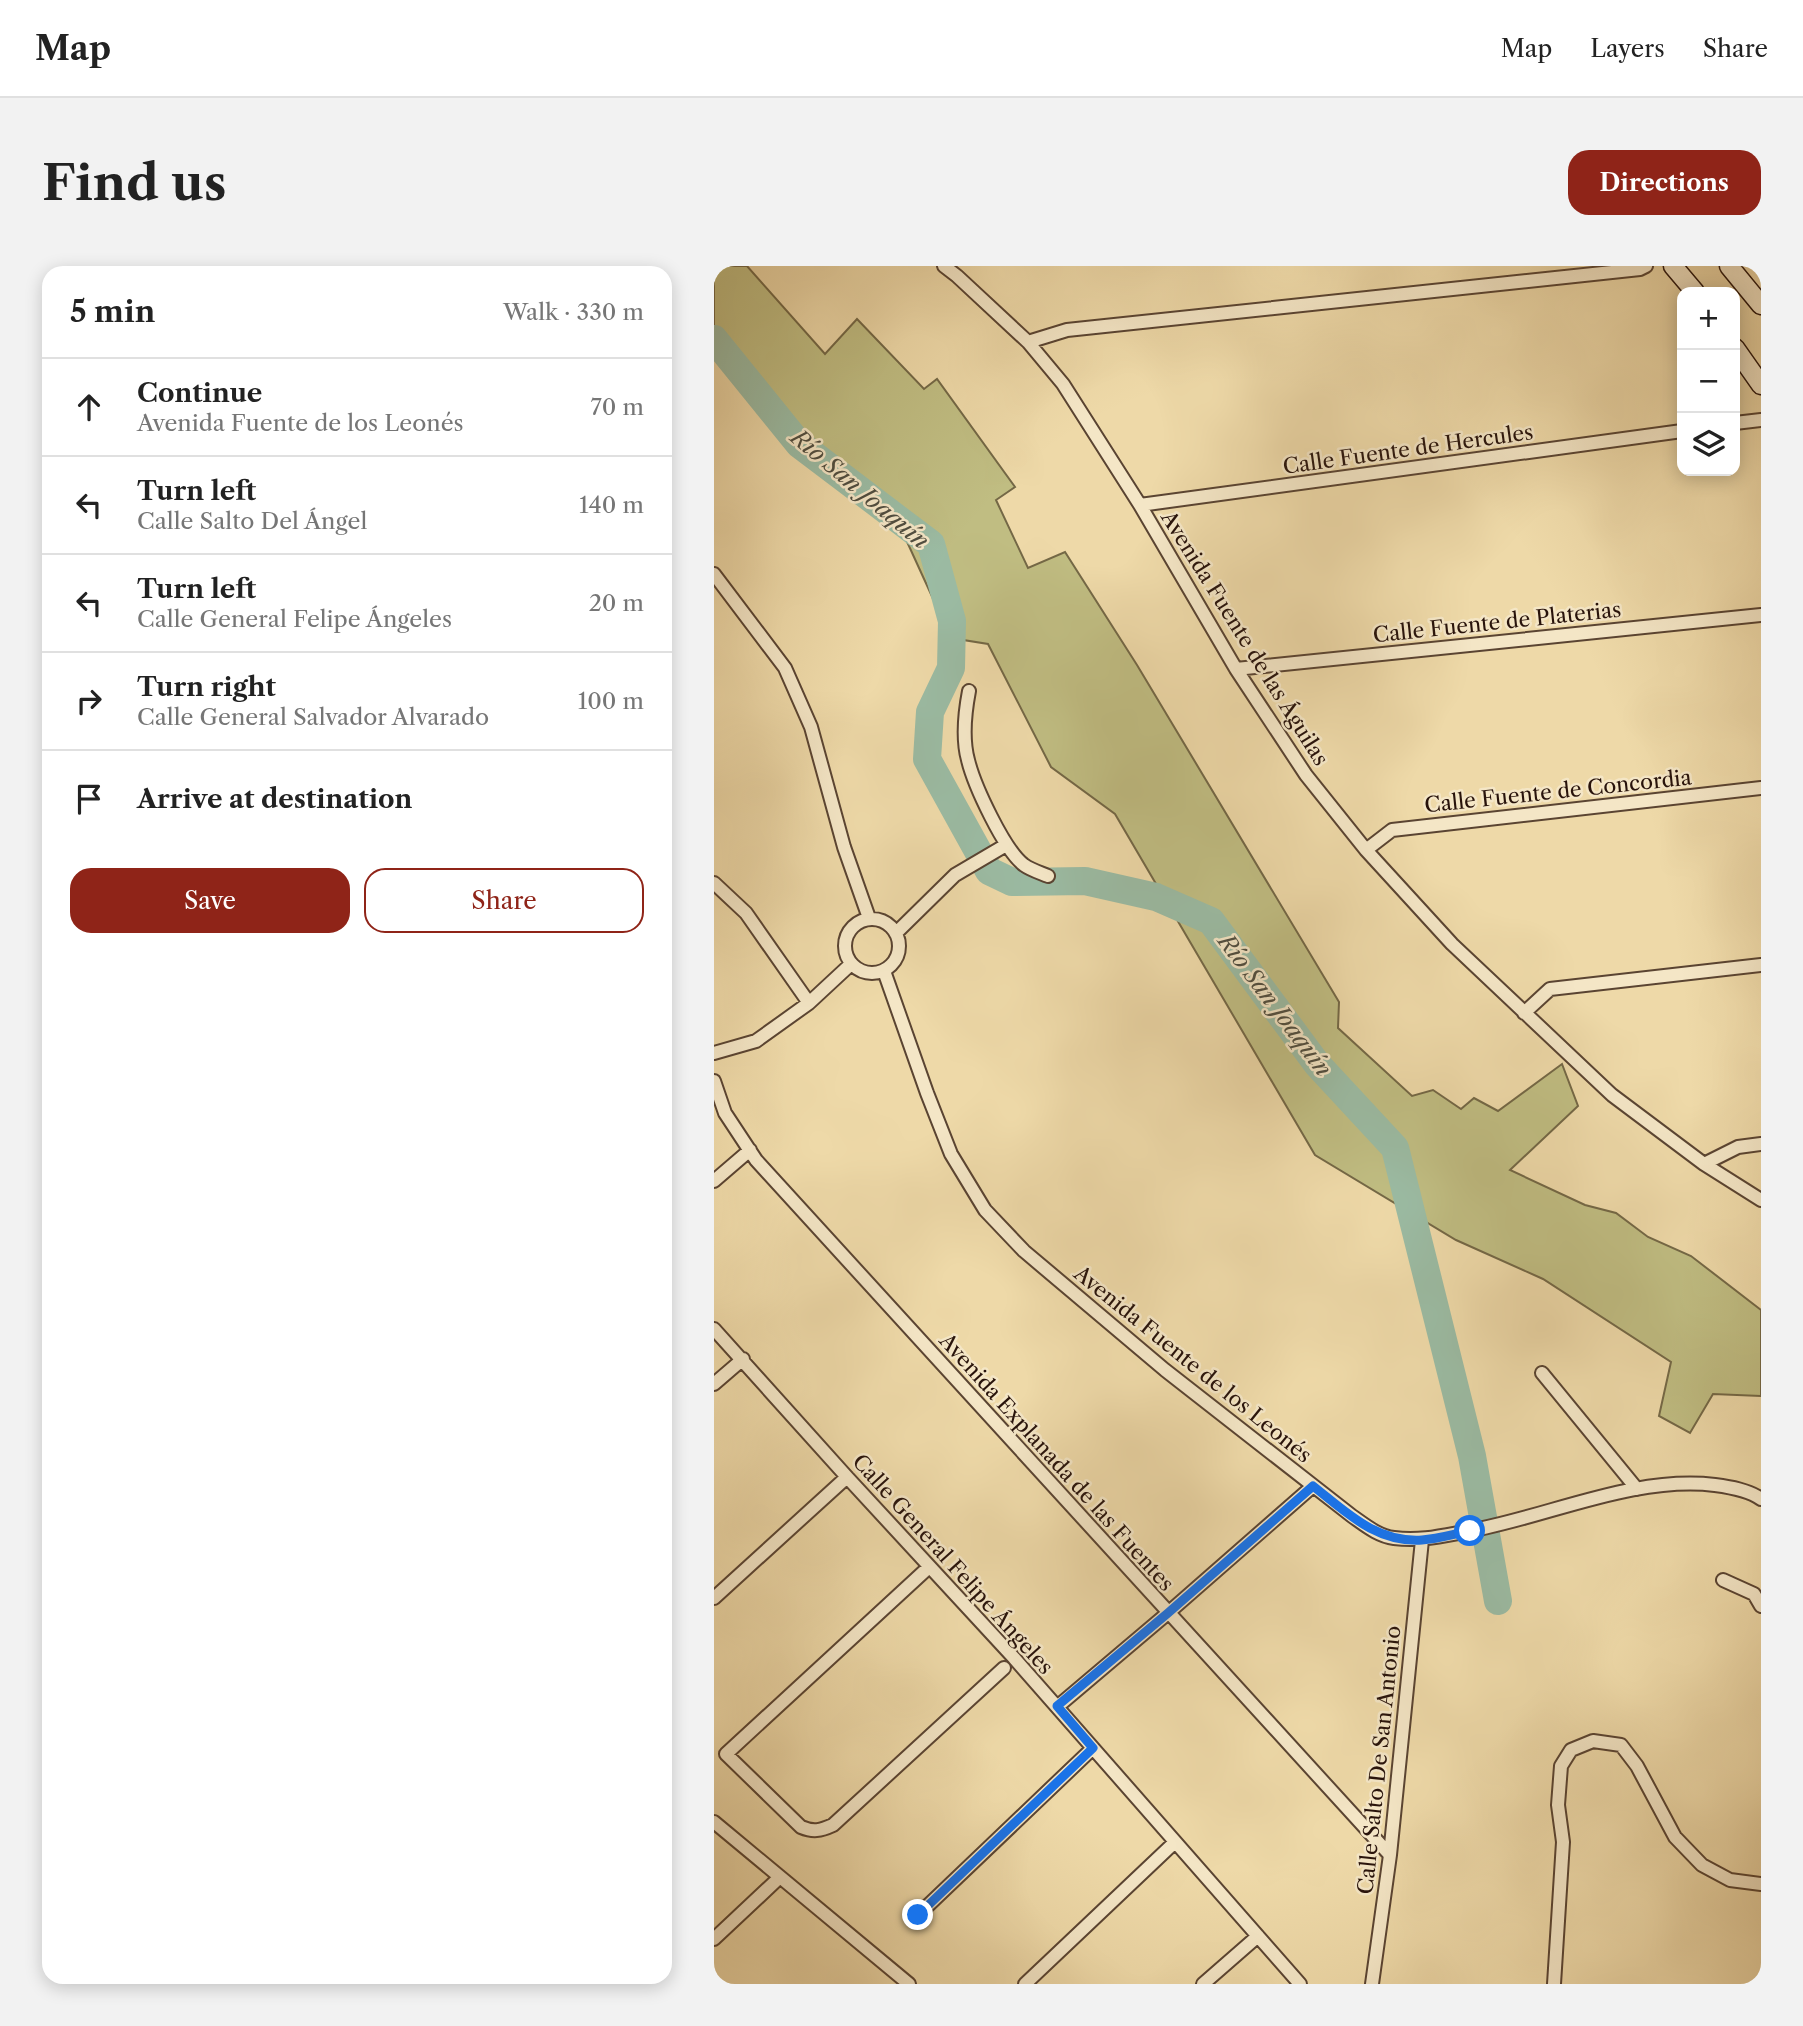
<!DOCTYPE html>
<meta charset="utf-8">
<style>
:root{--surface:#fff;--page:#f2f2f2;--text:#222;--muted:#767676;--line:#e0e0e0;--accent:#8f2418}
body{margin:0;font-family:"Libre Caslon Text",serif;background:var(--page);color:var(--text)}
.controls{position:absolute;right:21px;top:21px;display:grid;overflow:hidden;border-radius:14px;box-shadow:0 4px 18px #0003}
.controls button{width:63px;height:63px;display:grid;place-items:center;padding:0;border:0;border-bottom:2px solid var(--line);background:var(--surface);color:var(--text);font:35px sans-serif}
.stop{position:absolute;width:21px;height:21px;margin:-16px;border:5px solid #1a73e8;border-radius:50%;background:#fff}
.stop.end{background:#1a73e8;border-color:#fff;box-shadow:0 2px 7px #0008}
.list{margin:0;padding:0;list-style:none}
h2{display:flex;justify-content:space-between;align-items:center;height:91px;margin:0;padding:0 28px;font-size:30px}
h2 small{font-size:23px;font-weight:400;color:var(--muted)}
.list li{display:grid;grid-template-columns:46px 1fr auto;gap:21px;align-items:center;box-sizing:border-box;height:98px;padding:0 28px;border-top:2px solid var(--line)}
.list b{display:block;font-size:26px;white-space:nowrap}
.list p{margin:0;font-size:23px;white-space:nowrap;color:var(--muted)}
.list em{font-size:23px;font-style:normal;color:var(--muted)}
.actions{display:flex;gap:14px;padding:21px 28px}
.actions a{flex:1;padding:16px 0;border:2px solid var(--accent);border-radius:21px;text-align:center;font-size:24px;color:var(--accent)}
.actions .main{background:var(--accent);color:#fff}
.icon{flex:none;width:38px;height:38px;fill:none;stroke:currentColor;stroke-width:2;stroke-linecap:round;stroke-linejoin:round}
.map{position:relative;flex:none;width:1047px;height:1718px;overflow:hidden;border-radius:21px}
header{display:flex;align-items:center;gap:42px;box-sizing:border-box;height:98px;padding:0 35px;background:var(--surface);border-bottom:2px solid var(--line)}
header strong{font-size:33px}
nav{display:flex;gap:38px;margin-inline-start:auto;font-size:24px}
.intro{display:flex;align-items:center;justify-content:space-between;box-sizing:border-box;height:168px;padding:0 42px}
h1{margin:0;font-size:49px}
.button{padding:18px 32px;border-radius:21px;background:var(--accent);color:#fff;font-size:24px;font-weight:700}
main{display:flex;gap:42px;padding:0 42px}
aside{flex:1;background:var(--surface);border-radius:21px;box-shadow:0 4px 18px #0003}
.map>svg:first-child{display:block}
.green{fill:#c0bd82;stroke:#746846;stroke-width:2}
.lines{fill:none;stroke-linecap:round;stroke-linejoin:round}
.river{stroke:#9bbba3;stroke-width:28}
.minor-casing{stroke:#5a4432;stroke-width:16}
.secondary-casing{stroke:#28130b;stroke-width:21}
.minor{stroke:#f4e6c6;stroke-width:12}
.secondary{stroke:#f4e6c6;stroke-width:18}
.route{stroke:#1a73e8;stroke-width:9}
.labels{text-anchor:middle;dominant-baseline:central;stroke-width:5;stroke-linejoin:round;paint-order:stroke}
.street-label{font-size:21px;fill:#28130b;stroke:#f4e6c6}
.water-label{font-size:23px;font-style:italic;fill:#504e40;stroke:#f4e6c6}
</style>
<header>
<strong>Map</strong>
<nav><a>Map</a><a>Layers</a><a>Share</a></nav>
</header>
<div class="intro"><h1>Find us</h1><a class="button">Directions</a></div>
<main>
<aside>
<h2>5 min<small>Walk · 330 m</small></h2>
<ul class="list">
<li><svg class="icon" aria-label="ahead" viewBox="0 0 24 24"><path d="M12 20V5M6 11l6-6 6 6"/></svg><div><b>Continue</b><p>Avenida Fuente de los Leonés</p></div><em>70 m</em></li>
<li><svg class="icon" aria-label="left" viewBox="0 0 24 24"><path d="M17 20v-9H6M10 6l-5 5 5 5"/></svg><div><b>Turn left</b><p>Calle Salto Del Ángel</p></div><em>140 m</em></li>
<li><svg class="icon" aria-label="left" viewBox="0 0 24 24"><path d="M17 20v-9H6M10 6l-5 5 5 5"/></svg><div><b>Turn left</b><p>Calle General Felipe Ángeles</p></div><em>20 m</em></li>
<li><svg class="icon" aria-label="right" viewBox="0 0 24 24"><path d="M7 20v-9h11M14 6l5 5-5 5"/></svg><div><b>Turn right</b><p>Calle General Salvador Alvarado</p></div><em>100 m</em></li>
<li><svg class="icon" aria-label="arrive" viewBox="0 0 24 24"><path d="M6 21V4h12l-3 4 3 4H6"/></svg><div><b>Arrive at destination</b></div></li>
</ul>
<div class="actions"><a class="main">Save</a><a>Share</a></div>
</aside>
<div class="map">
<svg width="1047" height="1718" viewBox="0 0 1047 1718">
<rect width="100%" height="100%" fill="#eed9a8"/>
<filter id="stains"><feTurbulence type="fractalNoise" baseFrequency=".00286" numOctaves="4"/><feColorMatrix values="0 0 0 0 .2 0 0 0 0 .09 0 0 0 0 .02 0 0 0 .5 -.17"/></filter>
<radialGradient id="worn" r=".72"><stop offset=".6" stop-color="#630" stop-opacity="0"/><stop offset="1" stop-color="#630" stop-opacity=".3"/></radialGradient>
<path class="green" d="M0 0H33L111 88 143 53 210 123 223 113 301 221 282 234 314 302 351 286 423 399 625 736 624 762 698 830 719 824 747 843 760 832 784 845 848 798 864 840 796 904 871 939 902 947 934 971 977 990 1047 1044V1130L999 1128 976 1167 945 1150 957 1096 829 1013 742 974 601 889 401 548 337 501 274 378 237 372 184 256 81 179 0 73Z"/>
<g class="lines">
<path class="river" d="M0 73 85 178 217 278 238 355 237 402 216 446 213 493 275 605 298 616 371 615 442 631 497 655 603 798 681 882 758 1190 784 1335"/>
<defs>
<path id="minor" d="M230 0 243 10 314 76 349 118 426 239 522 403 592 509 652 584 738 678 898 829 990 898 1047 934
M314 76 353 64 926 3 932 0
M1021 157 1047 154
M426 239 968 165
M0 308 71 402 97 461 130 581 155 652
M522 403 1047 349
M255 425C251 446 248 472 254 494 260 519 290 584 310 599 317 604 327 607 334 610
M652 584 678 564 1047 522
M0 617 32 647 95 737
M131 680a27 27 0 1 1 54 0a27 27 0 1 1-54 0Z
M182 667 241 609 292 579
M170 705 213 827 237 888 271 944 310 985 451 1104 638 1250C651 1259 664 1270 680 1272 703 1275 723 1271 744 1267 828 1254 916 1209 1001 1219 1016 1221 1035 1224 1047 1233
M810 747 836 723 1047 699
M0 787 42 775 95 737 137 698
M0 815 11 847 42 894 676 1589
M990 898 1024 881 1047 878
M0 915 36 884
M0 1063 133 1211 300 1392 586 1718
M828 1107 923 1223
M0 1118 29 1093
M215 1301 12 1488 87 1561C99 1566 106 1565 119 1559L290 1402
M1009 1314 1040 1328 1047 1340
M0 1332 133 1211
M343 1441 454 1347 599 1220
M0 1556 195 1718
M204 1649 379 1482
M0 1673 66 1611
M311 1718 461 1576
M489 1718 544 1670
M658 1718 676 1589 708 1274
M840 1718 849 1576 844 1539 847 1500 857 1484 879 1475 907 1479 923 1500 961 1571 988 1599 1016 1614 1047 1618"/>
<path id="secondary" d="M959 0 981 26
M1015 0 1047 39
M1021 82 1047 119"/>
</defs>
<use href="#minor" class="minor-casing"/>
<use href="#secondary" class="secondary-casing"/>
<use href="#minor" class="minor"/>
<use href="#secondary" class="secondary"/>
</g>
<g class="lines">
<path class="route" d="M204 1649 379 1482 343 1440 454 1347 599 1220C632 1246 662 1277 708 1274 724 1273 740 1268 756 1265"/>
</g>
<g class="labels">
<g class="street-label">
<text transform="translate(694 183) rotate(-8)">Calle Fuente de Hercules</text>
<text transform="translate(783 356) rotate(-6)">Calle Fuente de Platerias</text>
<text transform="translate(531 372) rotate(58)">Avenida Fuente de las Águilas</text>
<text transform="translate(844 525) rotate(-6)">Calle Fuente de Concordia</text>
<text transform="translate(479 1098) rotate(39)">Avenida Fuente de los Leonés</text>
<text transform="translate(343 1196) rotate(48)">Avenida Explanada de las Fuentes</text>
<text transform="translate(239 1298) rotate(48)">Calle General Felipe Ángeles</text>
<text transform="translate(665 1494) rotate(-84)">Calle Salto De San Antonio</text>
</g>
<g class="water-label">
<text transform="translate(146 223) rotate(40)">Río San Joaquín</text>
<text transform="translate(561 739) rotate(53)">Río San Joaquín</text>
</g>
</g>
<rect width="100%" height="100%" filter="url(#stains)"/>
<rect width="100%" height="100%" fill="url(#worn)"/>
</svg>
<div class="controls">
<button>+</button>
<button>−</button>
<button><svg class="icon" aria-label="layers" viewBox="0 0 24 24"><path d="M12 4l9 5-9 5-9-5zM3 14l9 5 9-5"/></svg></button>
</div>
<div class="stop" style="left:756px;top:1265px"></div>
<div class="stop end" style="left:204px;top:1649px"></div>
</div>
</main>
